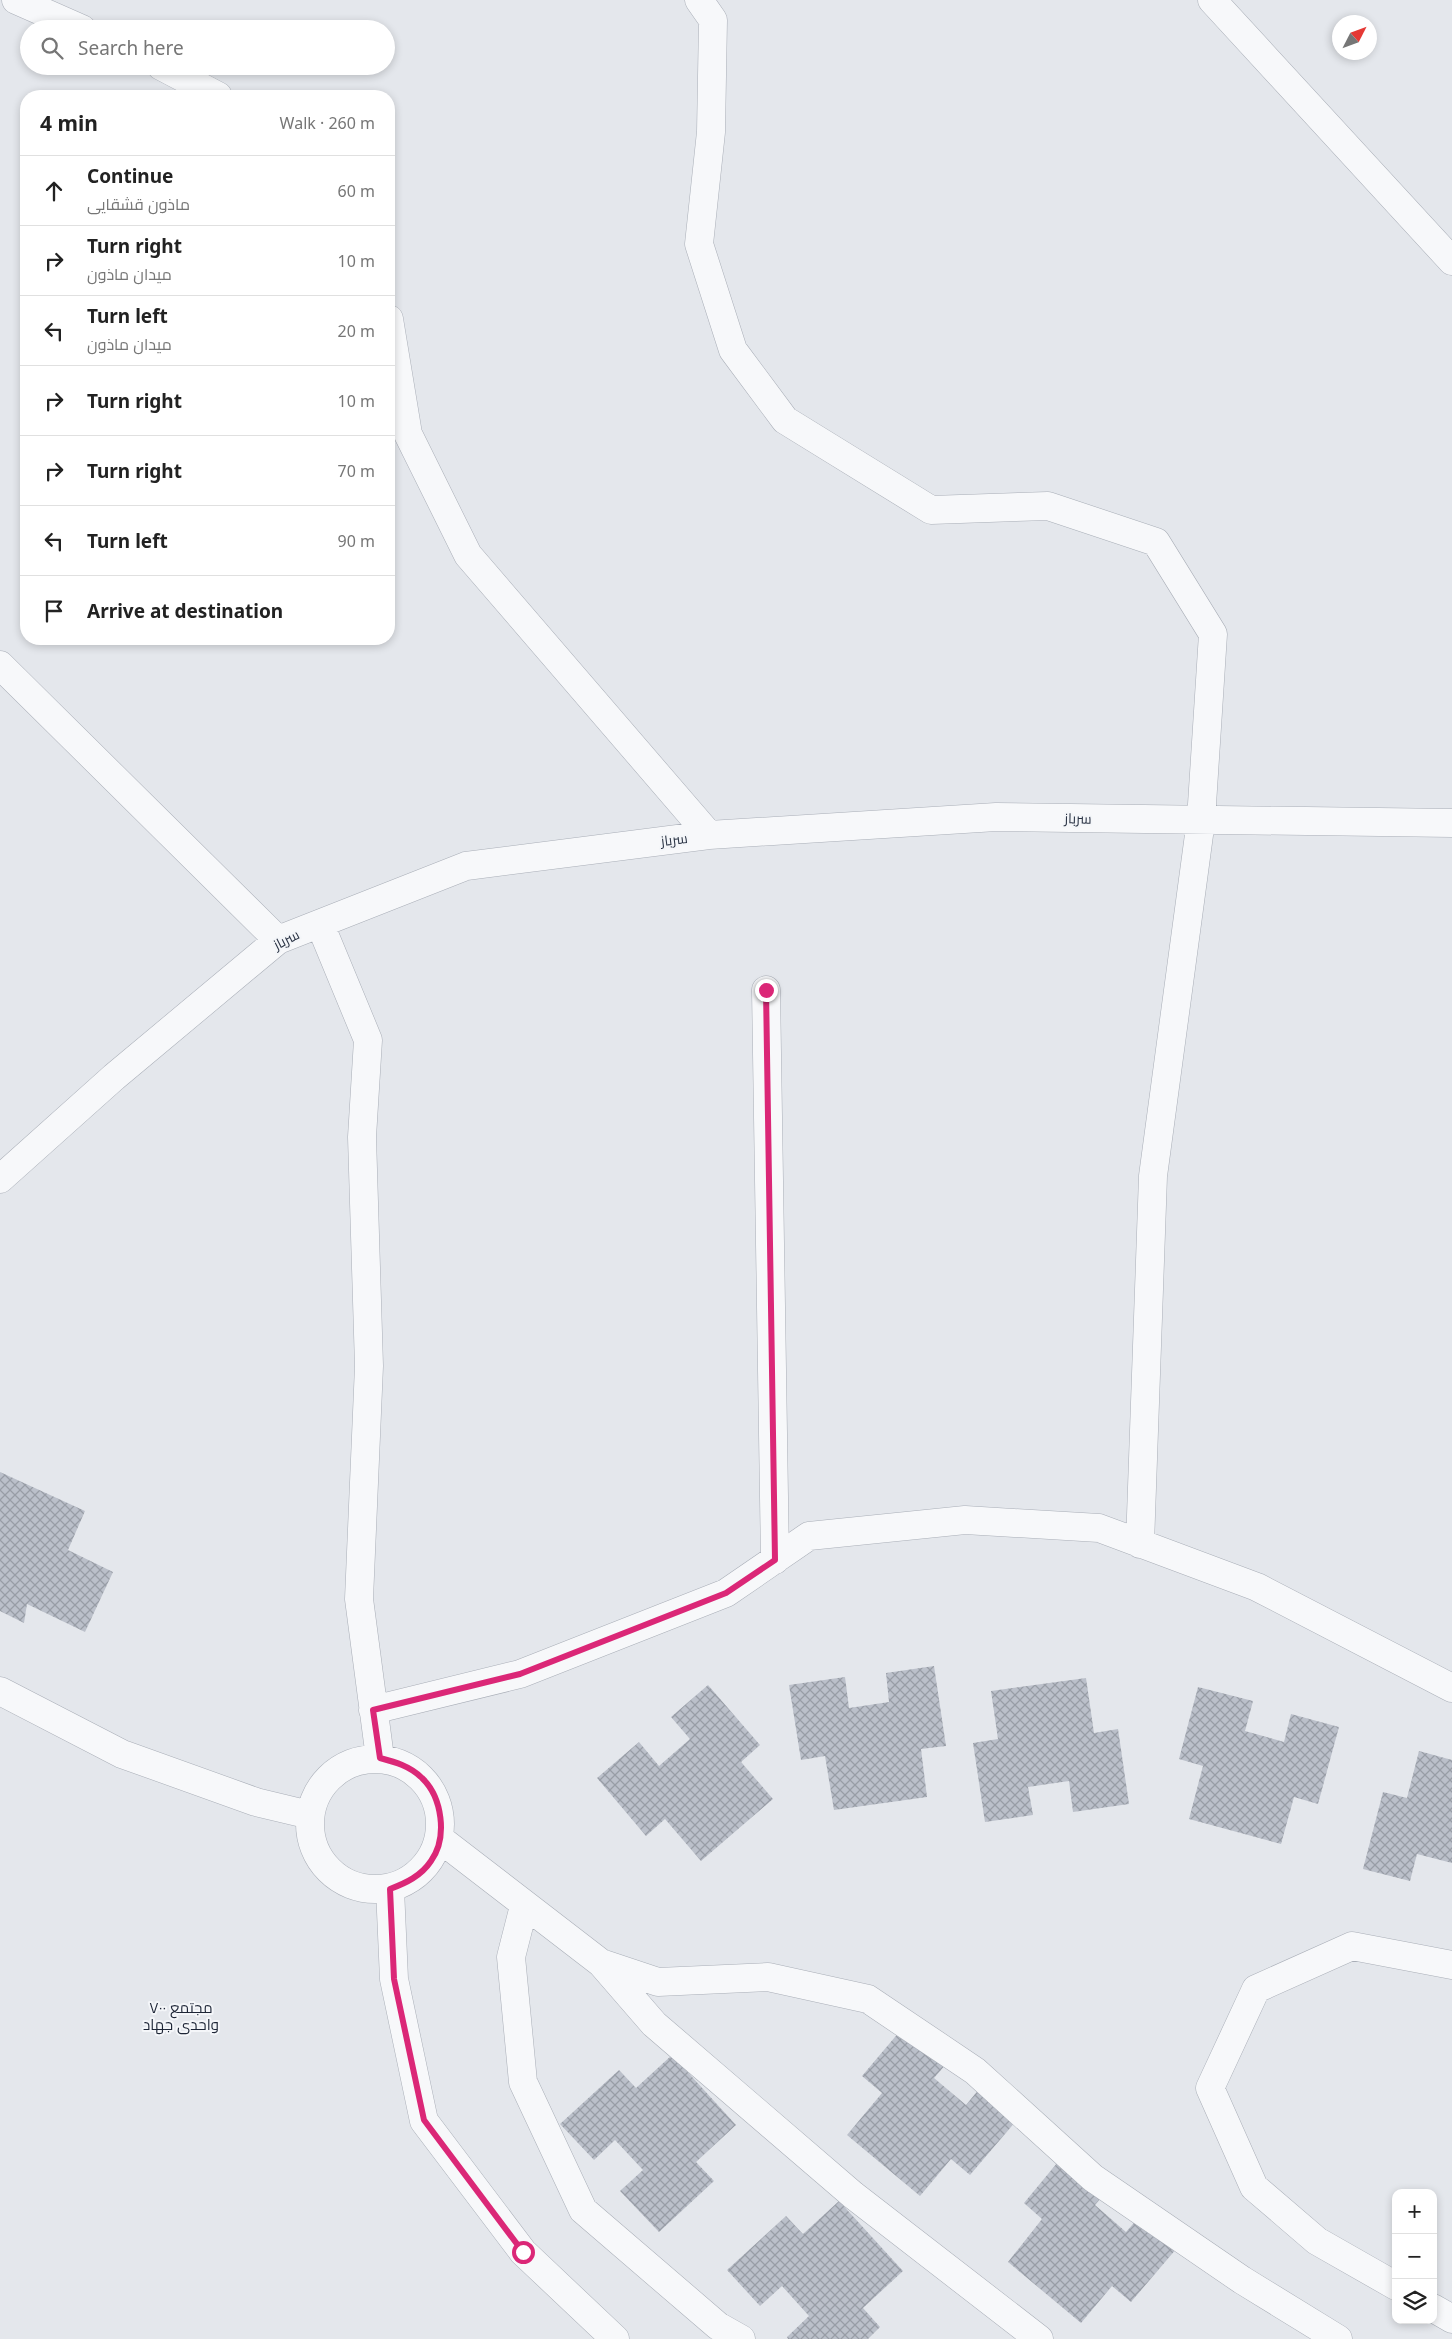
<!DOCTYPE html>
<meta charset="utf-8">
<style>
:root{--surface:#fff;--page:#f6f6f6;--text:#222;--muted:#767676;--line:#e0e0e0}
body{margin:0;font-family:"Noto Sans",Cairo,sans-serif;background:var(--page);color:var(--text)}
.controls{position:absolute;right:15px;bottom:15px;display:grid;overflow:hidden;border-radius:10px;box-shadow:0 2px 8px #0003}
.controls button{width:45px;height:45px;display:grid;place-items:center;padding:0;border:0;border-bottom:1px solid var(--line);background:var(--surface);color:var(--text);font:25px sans-serif}
.compass{position:absolute;left:1332px;top:15px;width:45px;height:45px;border-radius:50%;background:var(--surface);box-shadow:0 2px 8px #0003;rotate:48deg}
.stop{position:absolute;width:15px;height:15px;margin:-11px;border:4px solid #db2777;border-radius:50%;background:#fff}
.stop.end{background:#db2777;border-color:#fff;box-shadow:0 1px 5px #0008}
.list{margin:0;padding:0;list-style:none}
h2{display:flex;justify-content:space-between;align-items:center;height:65px;margin:0;padding:0 20px;font-size:21px}
h2 small{font-size:16px;font-weight:400;color:var(--muted)}
.list li{display:grid;grid-template-columns:32px 1fr auto;gap:15px;align-items:center;box-sizing:border-box;height:70px;padding:0 20px;border-top:1px solid var(--line)}
.list b{display:block;font-size:19px;white-space:nowrap}
.list p{margin:0;font-size:16px;white-space:nowrap;color:var(--muted)}
.list em{font-size:16px;font-style:normal;color:var(--muted)}
.icon{flex:none;width:28px;height:28px;fill:none;stroke:currentColor;stroke-width:2;stroke-linecap:round;stroke-linejoin:round}
.map{position:relative;flex:none;width:1452px;height:2339px;overflow:hidden}
.search{position:absolute;background:var(--surface);box-shadow:0 2px 8px #0003;left:20px;top:20px;width:375px;height:55px;display:flex;align-items:center;gap:12px;box-sizing:border-box;padding:0 18px;border-radius:28px;color:var(--muted);font-size:19px}
.panel{position:absolute;background:var(--surface);box-shadow:0 2px 8px #0003;left:20px;top:90px;width:375px;height:555px;border-radius:20px}
.map>svg:first-child{display:block}
.building{fill:url(#building-cross-hatch)}
.lines{fill:none;stroke-linecap:round;stroke-linejoin:round}
.minor-casing{stroke:#a9aeb7;stroke-width:29}
.minor{stroke:#f7f8fa;stroke-width:28}
.route{stroke:#db2777;stroke-width:6}
.labels{text-anchor:middle;dominant-baseline:central;stroke-width:4;stroke-linejoin:round;paint-order:stroke}
.street-label{font-size:14px;fill:#2b3445;stroke:#f4f6f9}
.neighbourhood-label{font-size:15px;fill:#1d2536;stroke:#f4f6f9}
</style>
<div class="map">
<svg width="1452" height="2339" viewBox="0 0 1452 2339">
<defs>
<pattern id="building-cross-hatch" width="8" height="8" patternUnits="userSpaceOnUse" patternTransform="scale(1.25)"><rect width="8" height="8" fill="#bbc0ca"/><path d="M0 0l8 8M0 8l8-8" fill="none" stroke="#989da6"/></pattern>
</defs>
<rect width="100%" height="100%" fill="#e4e7ec"/>
<path class="building" d="M0 1472 85 1511 68 1550 113 1572 85 1632 27 1604 24 1623 0 1611Z
M934 1666 946 1746 921 1749 927 1797 834 1810 825 1756 801 1760 789 1685 845 1677 849 1708 889 1702 886 1673Z
M1086 1678 1094 1733 1118 1729 1129 1804 1073 1812 1069 1781 1028 1787 1033 1815 985 1822 973 1743 998 1739 991 1691Z
M708 1685 760 1745 741 1762 773 1799 701 1861 665 1819 646 1836 597 1778 639 1742 659 1766 690 1739 671 1717Z
M1198 1687 1253 1701 1245 1731 1284 1742 1291 1714 1339 1727 1318 1804 1294 1797 1281 1844 1189 1819 1203 1766 1179 1759Z
M1419 1751 1452 1760V1863L1417 1854 1410 1881 1363 1869 1383 1792 1407 1798Z
M911 2018 954 2055 934 2078 966 2105 984 2083 1022 2114 970 2175 951 2159 920 2196 847 2135 882 2093 862 2076Z
M672 2055 736 2125 696 2162 714 2181 659 2232 620 2191 643 2170 615 2140 594 2160 560 2124 619 2070 636 2088Z
M1072 2145 1115 2182 1095 2205 1126 2232 1145 2210 1183 2241 1131 2302 1112 2286 1081 2323 1008 2262 1042 2219 1024 2203Z
M839 2201 903 2271 863 2308 880 2327 868 2339H788L787 2337 809 2316 782 2286 760 2306 727 2270 786 2216 803 2234Z"/>
<g class="lines">
<defs>
<path id="minor" d="M16 0 82 29
M699 0 713 20 711 132 699 244 733 350 785 420 931 510 1048 506 1156 542 1213 634 1201 820 1153 1176 1140 1544
M1212 0 1452 261
M161 66 218 96
M389 319 408 434 468 555 709 835
M0 665 278 940
M320 924 368 1040 362 1137 369 1366 359 1599 380 1758
M766 990 775 1560
M0 1179 114 1077 278 940 466 866 709 835 996 817 1452 823
M0 1691 122 1754 256 1802 310 1815
M373 1710 520 1674 726 1593 809 1536 965 1520 1099 1528 1257 1587 1452 1688
M310 1824a65 65 0 1 1 130 0a65 65 0 1 1-130 0Z
M440 1839 601 1963 658 1982 768 1977 868 1999 975 2071 1093 2178 1242 2280 1338 2339
M390 1889 394 1979 424 2121 523 2252 615 2339
M524 1906 511 1957 523 2082 583 2210 718 2326 741 2339
M602 1964 654 2024 853 2195 1039 2339
M1396 2286 1317 2241 1254 2187 1210 2088 1256 1989 1352 1946 1452 1965
M1433 2308 1452 2319"/>
</defs>
<use href="#minor" class="minor-casing"/>
<use href="#minor" class="minor"/>
</g>
<g class="lines">
<path class="route" d="M523 2252 424 2120 394 1979 390 1889C406 1883 421 1876 431 1861 448 1837 442 1797 422 1778 410 1766 395 1762 380 1758L373 1710 520 1674 726 1593 775 1560 766 990"/>
</g>
<g class="labels">
<g class="street-label">
<text transform="translate(1078 818) rotate(1)">سرباز</text>
<text transform="translate(674 839) rotate(-7)">سرباز</text>
<text transform="translate(286 939) rotate(-27)">سرباز</text>
</g>
<g class="neighbourhood-label">
<text x="181" y="2007">مجتمع ۷۰۰<tspan x="181" dy="17">واحدی جهاد</tspan></text>
</g>
</g>
</svg>
<div class="controls">
<button>+</button>
<button>−</button>
<button><svg class="icon" aria-label="layers" viewBox="0 0 24 24"><path d="M12 4l9 5-9 5-9-5zM3 14l9 5 9-5"/></svg></button>
</div>
<svg class="compass" viewBox="-18 -18 36 36"><path d="M0-13l5 13h-10z" fill="#e53935"/><path d="M0 13l5-13h-10z" fill="#767676"/></svg>
<div class="stop" style="left:523px;top:2252px"></div>
<div class="stop end" style="left:766px;top:990px"></div>
<div class="search"><svg class="icon" aria-label="search" viewBox="0 0 24 24"><circle cx="10" cy="10" r="6"/><path d="M15 15l6 6"/></svg>Search here</div>
<section class="panel">
<h2>4 min<small>Walk · 260 m</small></h2>
<ul class="list">
<li><svg class="icon" aria-label="ahead" viewBox="0 0 24 24"><path d="M12 20V5M6 11l6-6 6 6"/></svg><div><b>Continue</b><p>ماذون قشقایی</p></div><em>60 m</em></li>
<li><svg class="icon" aria-label="right" viewBox="0 0 24 24"><path d="M7 20v-9h11M14 6l5 5-5 5"/></svg><div><b>Turn right</b><p>میدان ماذون</p></div><em>10 m</em></li>
<li><svg class="icon" aria-label="left" viewBox="0 0 24 24"><path d="M17 20v-9H6M10 6l-5 5 5 5"/></svg><div><b>Turn left</b><p>میدان ماذون</p></div><em>20 m</em></li>
<li><svg class="icon" aria-label="right" viewBox="0 0 24 24"><path d="M7 20v-9h11M14 6l5 5-5 5"/></svg><div><b>Turn right</b></div><em>10 m</em></li>
<li><svg class="icon" aria-label="right" viewBox="0 0 24 24"><path d="M7 20v-9h11M14 6l5 5-5 5"/></svg><div><b>Turn right</b></div><em>70 m</em></li>
<li><svg class="icon" aria-label="left" viewBox="0 0 24 24"><path d="M17 20v-9H6M10 6l-5 5 5 5"/></svg><div><b>Turn left</b></div><em>90 m</em></li>
<li><svg class="icon" aria-label="arrive" viewBox="0 0 24 24"><path d="M6 21V4h12l-3 4 3 4H6"/></svg><div><b>Arrive at destination</b></div></li>
</ul>
</section>
</div>
